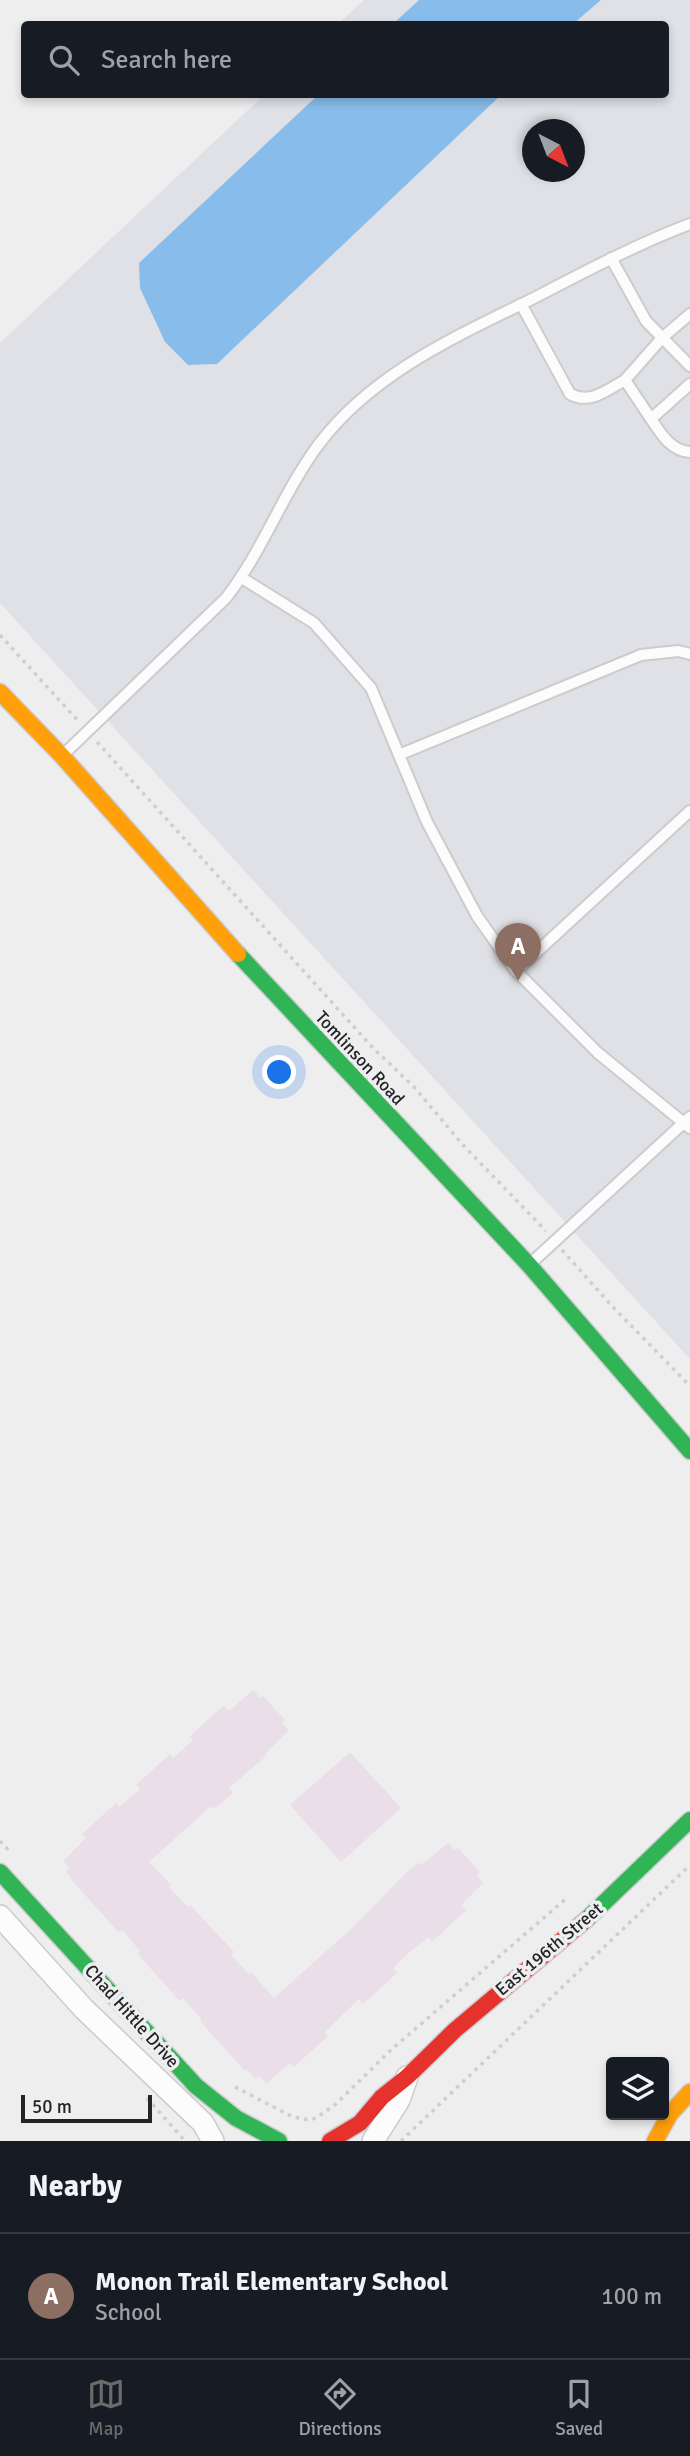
<!DOCTYPE html>
<style>
:root{--surface:#171b24;--page:#20242c;--text:#f1f3f6;--muted:#9ea1a6;--line:#363941;--accent:#6b6b6c}
body{margin:0;font-family:Signika,sans-serif;background:var(--page);color:var(--text)}
.controls{position:absolute;right:21px;bottom:21px;display:grid;overflow:hidden;border-radius:7px;box-shadow:0 4px 10px #0003}
.controls button{width:63px;height:63px;display:grid;place-items:center;padding:0;border:0;border-bottom:2px solid var(--line);background:var(--surface);color:var(--text);font:35px sans-serif}
.compass{position:absolute;left:522px;top:119px;width:63px;height:63px;border-radius:50%;background:var(--surface);box-shadow:0 4px 10px #0003;rotate:138deg}
.scale{position:absolute;left:21px;bottom:18px;width:131px;box-sizing:border-box;padding-left:7px;border:4px solid #242425;border-top:0;font-size:19px;line-height:24px;white-space:nowrap;color:#242425;-webkit-text-stroke:5px #edeef0;paint-order:stroke}
.you{position:absolute;left:280px;top:1073px;width:24px;height:24px;margin:-18px;border:5px solid #fff;border-radius:50%;background:#1a73e8;box-shadow:0 0 0 10px #1a73e833}
.badge{display:grid;place-items:center;width:46px;height:46px;border-radius:50%;background:var(--accent);color:#fff;font-size:23px;font-weight:700}
.pin{position:absolute;translate:-50% -58px;filter:drop-shadow(0 2px 4px #0008)}
.pin::after{content:'';position:absolute;top:37px;width:24px;height:21px;background:inherit;clip-path:polygon(0 0,100% 0,50% 100%)}
.list{margin:0;padding:0;list-style:none}
h2{display:flex;justify-content:space-between;align-items:center;height:91px;margin:0;padding:0 28px;font-size:30px}
h2 small{font-size:23px;font-weight:400;color:var(--muted)}
.list li{display:grid;grid-template-columns:46px 1fr auto;gap:21px;align-items:center;box-sizing:border-box;height:126px;padding:0 28px;border-top:2px solid var(--line)}
.list b{display:block;font-size:26px;white-space:nowrap}
.list p{margin:0;font-size:23px;white-space:nowrap;color:var(--muted)}
.list em{font-size:23px;font-style:normal;color:var(--muted)}
.icon{flex:none;width:38px;height:38px;fill:none;stroke:currentColor;stroke-width:2;stroke-linecap:round;stroke-linejoin:round}
.map{position:relative;flex:none;width:690px;height:2141px;overflow:hidden}
.search{position:absolute;background:var(--surface);box-shadow:0 4px 10px #0003;left:21px;right:21px;top:21px;height:77px;display:flex;align-items:center;gap:18px;box-sizing:border-box;padding:0 24px;border-radius:7px;color:var(--muted);font-size:26px}
.sheet{height:217px;background:var(--surface)}
nav{display:flex;justify-content:space-around;align-items:center;box-sizing:border-box;height:98px;border-top:2px solid var(--line);background:var(--surface);font-size:19px;color:var(--muted)}
nav a{display:grid;justify-items:center;gap:4px}
nav .on{color:var(--accent)}
.map>svg:first-child{display:block}
.built{fill:#dfe1e6;fill-rule:evenodd}
.water{fill:#88bdeb}
.building{fill:#eadee9}
.lines{fill:none;stroke-linecap:round;stroke-linejoin:round}
.lane-casing{stroke:#cccccd;stroke-width:14}
.street-casing{stroke:#cccccd;stroke-width:24}
.fast-casing{stroke:#cccccd;stroke-width:19}
.slow-casing{stroke:#cccccd;stroke-width:19}
.jam-casing{stroke:#cccccd;stroke-width:19}
.path{stroke:#cdcece;stroke-width:3.5;stroke-dasharray:3.5 5;stroke-linecap:butt}
.lane{stroke:#fcfcfd;stroke-width:10}
.street{stroke:#fcfcfd;stroke-width:21}
.fast{stroke:#30b455;stroke-width:16}
.slow{stroke:#ff9f0a;stroke-width:16}
.jam{stroke:#e5322d;stroke-width:16}
.labels{text-anchor:middle;dominant-baseline:central;stroke-width:7;stroke-linejoin:round;paint-order:stroke}
.street-label{font-size:18px;fill:#242425;stroke:#edeef0}
</style>
<div class="map">
<svg width="690" height="2141" viewBox="0 0 690 2141">
<rect width="100%" height="100%" fill="#eeeeef"/>
<path class="built" d="M364 0H690V1359L0 603V343L264 95 666 94V24H338ZM532 130H574V172H532Z"/>
<path class="water" d="M419 0H601L573 24H393Z
M318 95H501L217 364 188 365 165 342 140 288 139 263Z"/>
<path class="building" d="M253 1690 260 1698 263 1696 285 1720 282 1723 289 1730 265 1754 266 1756 229 1788 233 1793 214 1809 211 1806 149 1862 171 1885 169 1887 188 1907 190 1905 234 1952 231 1955 250 1975 252 1973 274 1998 351 1929 411 1868 418 1863 421 1865 448 1843 455 1850 458 1848 480 1872 477 1875 483 1883 461 1905 466 1910 432 1942 429 1937 412 1950 393 1968 397 1973 363 2004 359 1999 325 2032 328 2036 294 2067 290 2063 266 2084 259 2076 255 2079 246 2069 245 2071 200 2021 202 2020 183 1998 180 2001 150 1968 138 1954 140 1951 122 1930 119 1932 113 1926 74 1883 66 1871 69 1868 63 1861 86 1838 82 1834 116 1803 119 1807 140 1789 136 1785 170 1754 173 1758 193 1740 190 1736 223 1706 229 1711Z
M350 1752 401 1808 341 1862 290 1805Z"/>
<g class="lines">
<defs>
<path id="lane" d="M611 258 646 321 690 366
M521 304 570 394C590 405 607 390 625 380
M690 384 651 419C661 434 671 451 690 452
M651 419 625 380 662 338 690 314
M242 578 314 623 371 688 427 822 477 916 516 971 598 1053 690 1128
M64 754 226 598C263 551 283 492 319 444 373 373 455 337 532 299 584 272 635 245 690 224
M401 754 641 655 678 651 690 654
M516 971 690 811
M530 1264 690 1117"/>
<path id="street" d="M0 1916 84 2009 203 2123 213 2141
M373 2141 399 2100 407 2077"/>
<path id="fast" d="M238 954 529 1265 690 1451
M0 1872 196 2086 236 2118 279 2141
M587 1919 690 1820"/>
<path id="slow" d="M0 692 62 756 238 954
M655 2141 670 2114 690 2092"/>
<path id="jam" d="M330 2141 360 2123 382 2097 407 2077 455 2030 587 1919"/>
</defs>
<use href="#lane" class="lane-casing"/>
<use href="#street" class="street-casing"/>
<use href="#fast" class="fast-casing"/>
<use href="#slow" class="slow-casing"/>
<use href="#jam" class="jam-casing"/>
<path class="path" d="M0 635 80 723
M97 742 373 1048 414 1087 463 1145 546 1231
M562 1250 611 1305 690 1386
M0 1841 10 1852
M235 2087 293 2117 309 2120 316 2118 336 2104 392 2049 568 1897
M147 2098 185 2141
M401 2141 690 1865"/>
<use href="#lane" class="lane"/>
<use href="#street" class="street"/>
<use href="#fast" class="fast"/>
<use href="#slow" class="slow"/>
<use href="#jam" class="jam"/>
</g>
<g class="labels">
<g class="street-label">
<text transform="translate(360 1058) rotate(47)">Tomlinson Road</text>
<text transform="translate(549 1949) rotate(-40)">East 196th Street</text>
<text transform="translate(132 2016) rotate(48)">Chad Hittle Drive</text>
</g>
</g>
</svg>
<div class="controls">
<button><svg class="icon" aria-label="layers" viewBox="0 0 24 24"><path d="M12 4l9 5-9 5-9-5zM3 14l9 5 9-5"/></svg></button>
</div>
<svg class="compass" viewBox="-18 -18 36 36"><path d="M0-13l5 13h-10z" fill="#e53935"/><path d="M0 13l5-13h-10z" fill="#9ea1a6"/></svg>
<div class="scale">50 m</div>
<div class="you"></div>
<div class="pin badge" style="left:518px;top:981px;background:#8d6e63">A</div>
<div class="search"><svg class="icon" aria-label="search" viewBox="0 0 24 24"><circle cx="10" cy="10" r="6"/><path d="M15 15l6 6"/></svg>Search here</div>
</div>
<section class="sheet">
<h2>Nearby<small></small></h2>
<ul class="list">
<li><span class="badge" style="background:#8d6e63">A</span><div><b>Monon Trail Elementary School</b><p>School</p></div><em>100 m</em></li>
</ul>
</section>
<nav>
<a class="on"><svg class="icon" aria-label="map" viewBox="0 0 24 24"><path d="M3 6l6-2 6 2 6-2v14l-6 2-6-2-6 2zM9 4v14M15 6v14"/></svg>Map</a>
<a><svg class="icon" aria-label="directions" viewBox="0 0 24 24"><path d="M12 3l9 9-9 9-9-9zM9 14v-3h6M13 9l2 2-2 2"/></svg>Directions</a>
<a><svg class="icon" aria-label="saved" viewBox="0 0 24 24"><path d="M7 4h10v16l-5-4-5 4z"/></svg>Saved</a>
</nav>
